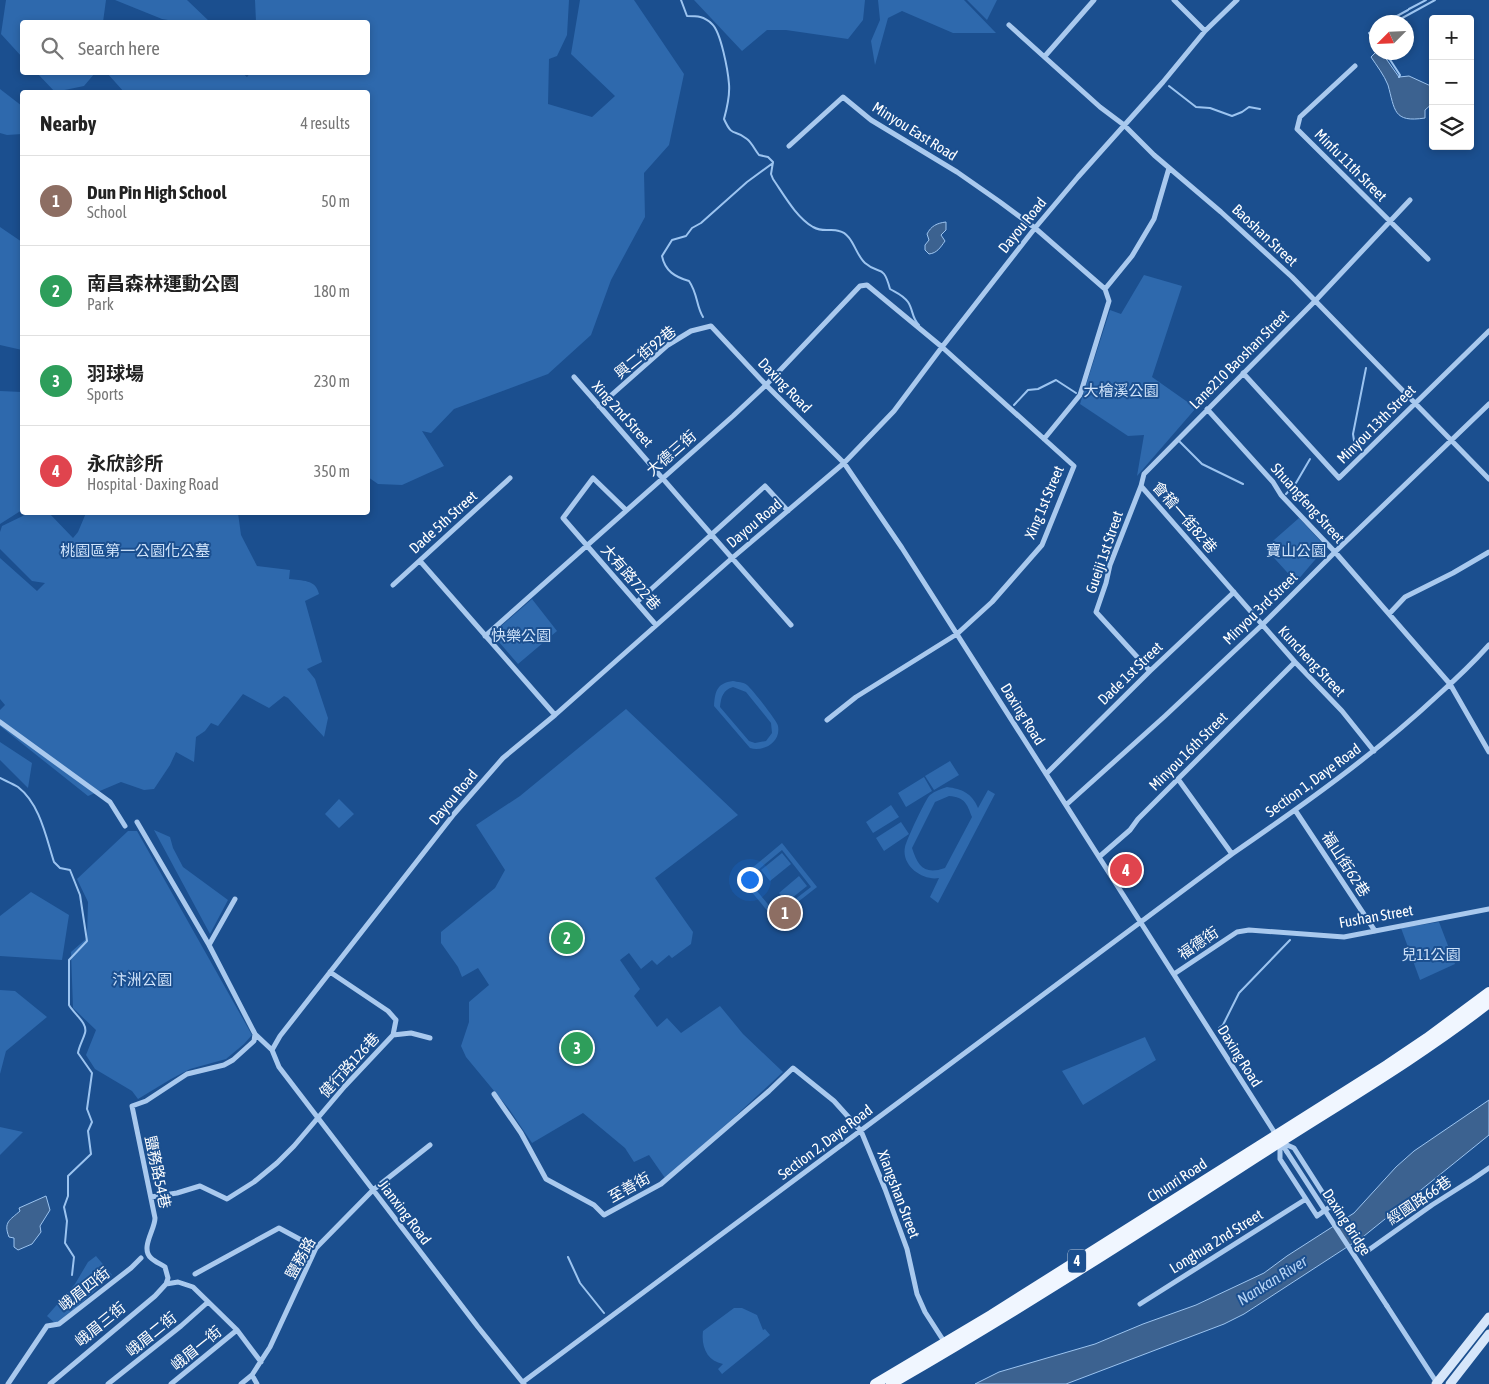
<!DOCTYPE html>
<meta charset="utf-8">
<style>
:root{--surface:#fff;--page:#f2f2f2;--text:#222;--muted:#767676;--line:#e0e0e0;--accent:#111827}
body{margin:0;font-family:"Asap Condensed","Noto Sans TC",sans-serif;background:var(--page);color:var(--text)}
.controls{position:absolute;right:15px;top:15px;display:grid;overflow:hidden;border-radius:5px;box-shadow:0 2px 8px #0003}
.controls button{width:45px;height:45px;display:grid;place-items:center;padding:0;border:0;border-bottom:1px solid var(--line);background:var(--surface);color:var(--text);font:25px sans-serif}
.compass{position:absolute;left:1369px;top:15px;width:45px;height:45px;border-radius:50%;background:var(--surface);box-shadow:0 2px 8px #0003;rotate:246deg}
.you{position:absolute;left:749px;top:879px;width:18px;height:18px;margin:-12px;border:4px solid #fff;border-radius:50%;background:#1a73e8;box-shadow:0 0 0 8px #1a73e833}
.badge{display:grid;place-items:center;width:32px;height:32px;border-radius:50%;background:var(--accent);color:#fff;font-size:16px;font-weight:700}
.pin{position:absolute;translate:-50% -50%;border:2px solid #fff;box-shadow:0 1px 5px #0006}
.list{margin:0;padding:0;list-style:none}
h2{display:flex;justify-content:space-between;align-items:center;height:65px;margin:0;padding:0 20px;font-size:21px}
h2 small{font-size:16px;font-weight:400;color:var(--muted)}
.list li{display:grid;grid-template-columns:32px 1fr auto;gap:15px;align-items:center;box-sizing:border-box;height:90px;padding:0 20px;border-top:1px solid var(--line)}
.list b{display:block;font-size:19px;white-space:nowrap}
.list p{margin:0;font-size:16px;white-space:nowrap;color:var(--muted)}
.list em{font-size:16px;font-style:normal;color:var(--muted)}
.icon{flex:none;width:28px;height:28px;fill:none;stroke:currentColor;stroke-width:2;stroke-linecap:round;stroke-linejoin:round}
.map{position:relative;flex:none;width:1489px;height:1384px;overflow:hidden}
.search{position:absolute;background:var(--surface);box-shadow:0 2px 8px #0003;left:20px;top:20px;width:350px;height:55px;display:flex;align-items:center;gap:12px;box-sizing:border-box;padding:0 18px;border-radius:5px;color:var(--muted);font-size:19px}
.panel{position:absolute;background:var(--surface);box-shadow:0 2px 8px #0003;left:20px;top:90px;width:350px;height:425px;border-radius:5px}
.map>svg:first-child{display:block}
.green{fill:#2e69ad;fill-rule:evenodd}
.water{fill:#3c6290;stroke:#9cc4f0}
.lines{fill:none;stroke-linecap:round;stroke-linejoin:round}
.stream{stroke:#9cc4f0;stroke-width:2}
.street{stroke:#a9c9ee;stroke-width:5}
.secondary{stroke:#d6e6fa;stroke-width:9}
.primary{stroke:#f0f6ff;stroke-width:10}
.street-bridge{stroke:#a9c9ee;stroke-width:5}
.labels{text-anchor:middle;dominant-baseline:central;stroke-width:4;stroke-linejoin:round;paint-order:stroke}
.shield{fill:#1b4f8f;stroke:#bbcadd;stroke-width:1}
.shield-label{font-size:14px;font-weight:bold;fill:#fff}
.street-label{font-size:15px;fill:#fff;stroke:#1b4f8f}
.park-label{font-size:15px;fill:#cfe3fa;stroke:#1b4f8f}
.water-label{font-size:16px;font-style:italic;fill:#b5d3f5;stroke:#1b4f8f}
</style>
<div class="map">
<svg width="1489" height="1384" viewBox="0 0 1489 1384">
<rect width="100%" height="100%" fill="#1b4f8f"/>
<path class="green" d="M6 0H106L103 22H22V57L1 34Z
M115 0H187L210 22H180L162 19Z
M255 0H569L567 35 557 56 549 59 548 104 592 117 615 96 571 54 580 0H634L684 74 669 145 644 173 645 217 611 280 591 335 548 374 454 409 431 433 422 431 444 466 402 485 378 484 368 477V92H124L107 73 241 72 247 77 251 72H368V22H256Z
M694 0H865L863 20 848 39 786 30H767L742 51Z
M878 0H964L996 33H953L902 11 888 18 875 65 871 41 880 20Z
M967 0H997L987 20Z
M37 73H95L84 86 55 92Z
M0 89 22 106V134L7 135 0 133Z
M0 227 22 242V350L0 345Z
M1144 275 1182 286 1152 377 1196 408 1137 476 1144 435 1128 436 1080 404 1110 310 1121 314Z
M0 391 22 392V510L0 524Z
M29 513H49L73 538 78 532 86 513H238L241 535 257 566 290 570 289 579C302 581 316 579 319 594L305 601 322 662 307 669 315 679 328 718 324 737 288 698 284 696 269 708 243 694 218 726 211 723 205 731 196 737 194 762 176 752 170 765 154 789 144 790 121 782 88 796 0 726V710L5 705 0 699V558L37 591 45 583 32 581 0 549V532L2 526Z
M1299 518 1326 547 1296 582 1265 548Z
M532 599 557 631 518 664 492 634Z
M733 681C737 682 744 682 747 685 752 689 778 722 778 726 781 742 764 752 750 748L714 706C715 691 717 683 733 681ZM733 687 746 692 771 723 772 733 766 741 755 743 749 741 720 707C721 697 723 690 733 687Z
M626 709 738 815 655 878 693 932 691 944 672 958 669 955 657 965 652 960 641 969 629 953 620 960 640 989 634 996 657 1027 667 1018 681 1033 720 1006 743 1034 783 1072 730 1121 665 1178 649 1155 634 1162 625 1148 583 1113 532 1143 509 1109 466 1057 461 1046 469 1022V1002L489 985 478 968 462 977 458 967 441 943V932L495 888 505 870 476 825 520 796Z
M0 742 32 763 28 788 0 760Z
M950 761 959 775 934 790 925 776Z
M924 777 932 791 906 807 898 793Z
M947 787C962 789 972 793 978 808L988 790 995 794 938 903 930 897 939 878C923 881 901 866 905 847 906 841 926 798 930 795 935 791 941 789 947 787ZM949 796C965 797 967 804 972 817L945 868C925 875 918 867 912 848L935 802Z
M339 799 354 814 339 828 325 814Z
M891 805 899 817 873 833 866 822Z
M901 822 909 834 884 851 876 838Z
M154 830 170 837 173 848 183 867 228 900 210 934Z
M128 831H137L252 1035 244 1044 226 1059 190 1069 171 1079 138 1099 132 1091 95 1069 86 1055 96 1030 73 1008 71 952 87 938 88 902 77 879Z
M782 843 817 887 775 920 740 878ZM782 850 811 887 776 914 747 879Z
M782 853 791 864 770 881 761 870Z
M799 876 807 886 787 902 779 893Z
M31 892 69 915 62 960 0 956V916Z
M1439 922 1455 964 1420 980 1401 928Z
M0 990 15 991 47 1017 6 1051 0 1074Z
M1145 1037 1156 1060 1083 1105 1062 1071Z
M0 1127 23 1132 0 1155Z
M96 1256 112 1275 57 1325 47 1316 75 1284 88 1262Z
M734 1308H742L757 1315 763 1330 765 1329 770 1335 722 1374 718 1369 723 1364C707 1361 701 1347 703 1331Z"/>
<path class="water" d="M1376 52 1382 53 1399 77 1409 76 1433 87V103L1425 110V118C1393 123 1395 110 1388 85 1384 75 1377 66 1371 57Z
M946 222V230L941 235 945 241C940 248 937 253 929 254L925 250V245L929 240 927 234C931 226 937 223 946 222Z
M1489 1100V1135L1364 1236 1244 1314 1224 1324 1066 1384H975L999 1372 1095 1344 1143 1324 1196 1305 1264 1273 1287 1256 1354 1213 1396 1167 1414 1151Z
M46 1196 50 1210 40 1226 41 1232 32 1244 18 1250 14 1247V1238L9 1237C3 1222 10 1220 20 1211L19 1208Z"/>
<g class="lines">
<path class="stream" d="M681 0 687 16C697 16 704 16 712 24 721 32 728 71 729 84 730 95 727 108 724 119 733 139 734 128 747 139 752 143 755 150 759 155L768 157 773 162 771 174 773 179C784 195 796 217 813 227 824 233 830 228 839 231 853 234 855 254 865 263 880 276 883 263 890 289 897 293 903 295 908 302 913 309 912 319 919 325
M1409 9 1426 0
M1386 22 1408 10
M1395 22 1435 0
M1376 28 1369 33 1376 43
M1385 52 1400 75 1399 77
M1169 86 1196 107 1210 108 1232 116 1242 112 1249 107 1260 109
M703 317C696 306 698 294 689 281 675 277 665 271 662 256L672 240 686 236 692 228 701 223 747 182 773 163
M1014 405 1028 390 1038 389 1056 380 1076 393
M1179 441 1202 464 1243 484
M1355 447 1353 434 1366 368
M1286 494 1296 483 1310 459
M0 778C6 781 13 784 18 787 40 804 46 837 54 862L60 868 70 870 80 895 87 941 69 960V1005C74 1014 88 1023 85 1033 83 1040 79 1046 78 1053L92 1073 87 1109 92 1122 88 1131 91 1154 68 1176V1196L64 1207 67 1221 65 1243 74 1257 72 1275
M1219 1028 1223 1025 1239 993 1290 940
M568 1257 580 1283 604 1313"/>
<path class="street" d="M1174 0 1205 31
M1009 25 1100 107 1124 125 1154 155 1221 212 1292 277 1489 479
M1045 56 1094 0
M1355 66 1300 117 1297 129 1428 259
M789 146 843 97 871 120 957 172 1000 202 1035 228 1105 289 1109 301 1080 395 1044 439
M1105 289 1132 256 1154 219 1169 168
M1243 373 1339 478 1489 331
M574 377C647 460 718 543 791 625
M599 406 668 345 691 331 711 326 766 385 844 463 902 548 1287 1152
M1207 409 1273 482 1281 495 1335 552 1450 684 1489 752
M1141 486 1295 662 1342 711 1374 751
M626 510 593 478 563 518 656 625
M420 561 555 715
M393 585 510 478
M637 602 765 486 788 511
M1389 614 1405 597 1453 573 1489 552
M485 636 733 416 766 385 860 286 867 285 942 347 1074 466 1042 545 992 602 957 634 856 697 827 720
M1150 671 1096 612 1106 583 1110 565 1141 486 1144 474 1316 300 1410 200
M0 722 110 802 125 826
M1046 774 1150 671 1234 592
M1178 779 1232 854
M1066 805 1165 716 1262 625 1335 552 1489 404
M1295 810 1375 931
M137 822 209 945
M1099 857 1130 830 1138 819 1295 662
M235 899 209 945 255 1034 254 1041 233 1060 224 1065 187 1074 146 1101 132 1106 155 1218C155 1230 140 1248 151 1258 155 1262 161 1264 165 1267L168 1278 166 1284 178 1282 193 1287 237 1330 261 1362
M330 972 388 1011 396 1020 393 1035
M1174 974 1237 932 1249 930 1344 937 1489 909
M255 1034 272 1050 279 1067 478 1327 524 1384
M272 1050 280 1036 454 814 503 758 555 715 731 559 844 463 894 411 942 347 1035 228 1078 177 1163 82 1205 31 1237 0
M494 1094 521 1133 546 1179 594 1205 604 1215 661 1184 769 1091 793 1068 834 1101 861 1131 885 1189 907 1249 917 1294 925 1312 945 1343
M151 1197 177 1193 200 1186 227 1199 254 1182 277 1163 294 1146 345 1086 393 1035 411 1033 430 1038
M1331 1206 1317 1216 1280 1159V1142L1294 1148 1333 1209
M1363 1254 1432 1205 1473 1179 1489 1168
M195 1274 279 1228 316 1248
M1140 1304 1306 1199
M1387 1306 1437 1383
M252 1375 257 1384
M523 1382 1232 854C1303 805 1374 755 1437 696 1455 680 1473 663 1489 645
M8 1384 47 1326 59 1324 131 1268 141 1258
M50 1384 155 1296 166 1284
M108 1384 181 1326 208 1302
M171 1384 237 1330
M241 1384 252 1375 270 1347 316 1248 373 1190 430 1145"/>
<path class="secondary" d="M1436 1384 1489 1317
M1450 1384 1489 1334"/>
<path class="primary" d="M875 1384 991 1315 1387 1065 1427 1038 1489 992
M891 1384C1018 1311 1140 1232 1263 1153 1339 1104 1417 1059 1489 1003"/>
<path class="street-bridge" d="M1287 1152 1387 1306"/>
</g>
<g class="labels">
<rect class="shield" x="1068" y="1249.5" width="18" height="23" rx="4"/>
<g class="shield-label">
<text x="1077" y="1261">4</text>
</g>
<g class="street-label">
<text transform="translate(915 131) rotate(32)">Minyou East Road</text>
<text transform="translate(1351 165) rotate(45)">Minfu 11th Street</text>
<text transform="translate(1022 225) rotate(-51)">Dayou Road</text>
<text transform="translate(1265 235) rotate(43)">Baoshan Street</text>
<text transform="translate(645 352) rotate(-39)">興二街92巷</text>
<text transform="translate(1239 359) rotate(-45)">Lane210 Baoshan Street</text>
<text transform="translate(785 385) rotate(46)">Daxing Road</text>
<text transform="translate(623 414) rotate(48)">Xing 2nd Street</text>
<text transform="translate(1376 424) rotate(-45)">Minyou 13th Street</text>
<text transform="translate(671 453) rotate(-41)">大德三街</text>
<text transform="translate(1044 502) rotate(-67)">Xing 1st Street</text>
<text transform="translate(1308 503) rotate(48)">Shuangfeng Street</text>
<text transform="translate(1185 517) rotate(49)">會稽一街82巷</text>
<text transform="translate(443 522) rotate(-42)">Dade 5th Street</text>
<text transform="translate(754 523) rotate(-40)">Dayou Road</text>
<text transform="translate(1104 552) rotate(-71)">Gueiji 1st Street</text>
<text transform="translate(631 577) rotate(49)">大有路722巷</text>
<text transform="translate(1260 608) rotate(-44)">Minyou 3rd Street</text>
<text transform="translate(1312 661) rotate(47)">Kuncheng Street</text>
<text transform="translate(1130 673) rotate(-44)">Dade 1st Street</text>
<text transform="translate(1023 714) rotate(58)">Daxing Road</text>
<text transform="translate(1188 751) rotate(-45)">Minyou 16th Street</text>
<text transform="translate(1313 780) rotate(-36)">Section 1, Daye Road</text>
<text transform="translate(453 797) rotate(-50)">Dayou Road</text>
<text transform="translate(1346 864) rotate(57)">福山街62巷</text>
<text transform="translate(1376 916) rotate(-10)">Fushan Street</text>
<text transform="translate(1198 943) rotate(-34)">福德街</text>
<text transform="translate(1240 1056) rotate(58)">Daxing Road</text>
<text transform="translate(349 1065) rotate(-48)">健行路126巷</text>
<text transform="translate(825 1142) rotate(-37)">Section 2, Daye Road</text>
<text transform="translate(158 1172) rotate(78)">鹽務路54巷</text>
<text transform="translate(1177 1180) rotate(-33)">Chunri Road</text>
<text transform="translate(629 1187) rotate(-29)">至善街</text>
<text transform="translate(899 1194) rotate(69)">Xiangshan Street</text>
<text transform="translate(1419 1200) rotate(-34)">經國路66巷</text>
<text transform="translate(405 1212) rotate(53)">Jianxing Road</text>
<text transform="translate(1347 1222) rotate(57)">Daxing Bridge</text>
<text transform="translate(1216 1241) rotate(-32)">Longhua 2nd Street</text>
<text transform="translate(300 1258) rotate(-61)">鹽務路</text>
<text transform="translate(84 1289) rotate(-38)">峨眉四街</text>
<text transform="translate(100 1324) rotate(-39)">峨眉三街</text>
<text transform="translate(151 1334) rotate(-39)">峨眉二街</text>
<text transform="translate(196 1348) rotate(-39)">峨眉一街</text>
</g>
<g class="park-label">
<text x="1121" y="390">大檜溪公園</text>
<text x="135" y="550">桃園區第一公園化公墓</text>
<text x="1296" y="550">寶山公園</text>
<text x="521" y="635">快樂公園</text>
<text x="1431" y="954">兒11公園</text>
<text x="142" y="979">汴洲公園</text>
</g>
<g class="water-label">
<text transform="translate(1272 1280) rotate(-32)">Nankan River</text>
</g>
</g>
</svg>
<div class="controls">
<button>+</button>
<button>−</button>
<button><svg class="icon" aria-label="layers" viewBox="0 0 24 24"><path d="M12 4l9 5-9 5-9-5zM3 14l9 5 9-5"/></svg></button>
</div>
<svg class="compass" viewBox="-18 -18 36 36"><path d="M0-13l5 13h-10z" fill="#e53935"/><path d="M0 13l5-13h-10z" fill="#767676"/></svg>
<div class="you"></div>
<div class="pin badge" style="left:785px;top:913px;background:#8d6e63">1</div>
<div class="pin badge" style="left:567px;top:938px;background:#2e9e5b">2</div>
<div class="pin badge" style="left:577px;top:1048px;background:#2e9e5b">3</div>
<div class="pin badge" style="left:1126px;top:870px;background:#e0444e">4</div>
<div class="search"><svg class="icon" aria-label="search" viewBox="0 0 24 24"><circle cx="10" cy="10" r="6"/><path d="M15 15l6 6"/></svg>Search here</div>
<section class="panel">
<h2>Nearby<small>4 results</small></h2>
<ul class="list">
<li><span class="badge" style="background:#8d6e63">1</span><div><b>Dun Pin High School</b><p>School</p></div><em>50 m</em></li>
<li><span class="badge" style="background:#2e9e5b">2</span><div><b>南昌森林運動公園</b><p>Park</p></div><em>180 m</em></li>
<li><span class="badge" style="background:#2e9e5b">3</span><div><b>羽球場</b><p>Sports</p></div><em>230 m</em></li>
<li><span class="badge" style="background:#e0444e">4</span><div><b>永欣診所</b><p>Hospital · Daxing Road</p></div><em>350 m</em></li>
</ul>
</section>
</div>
